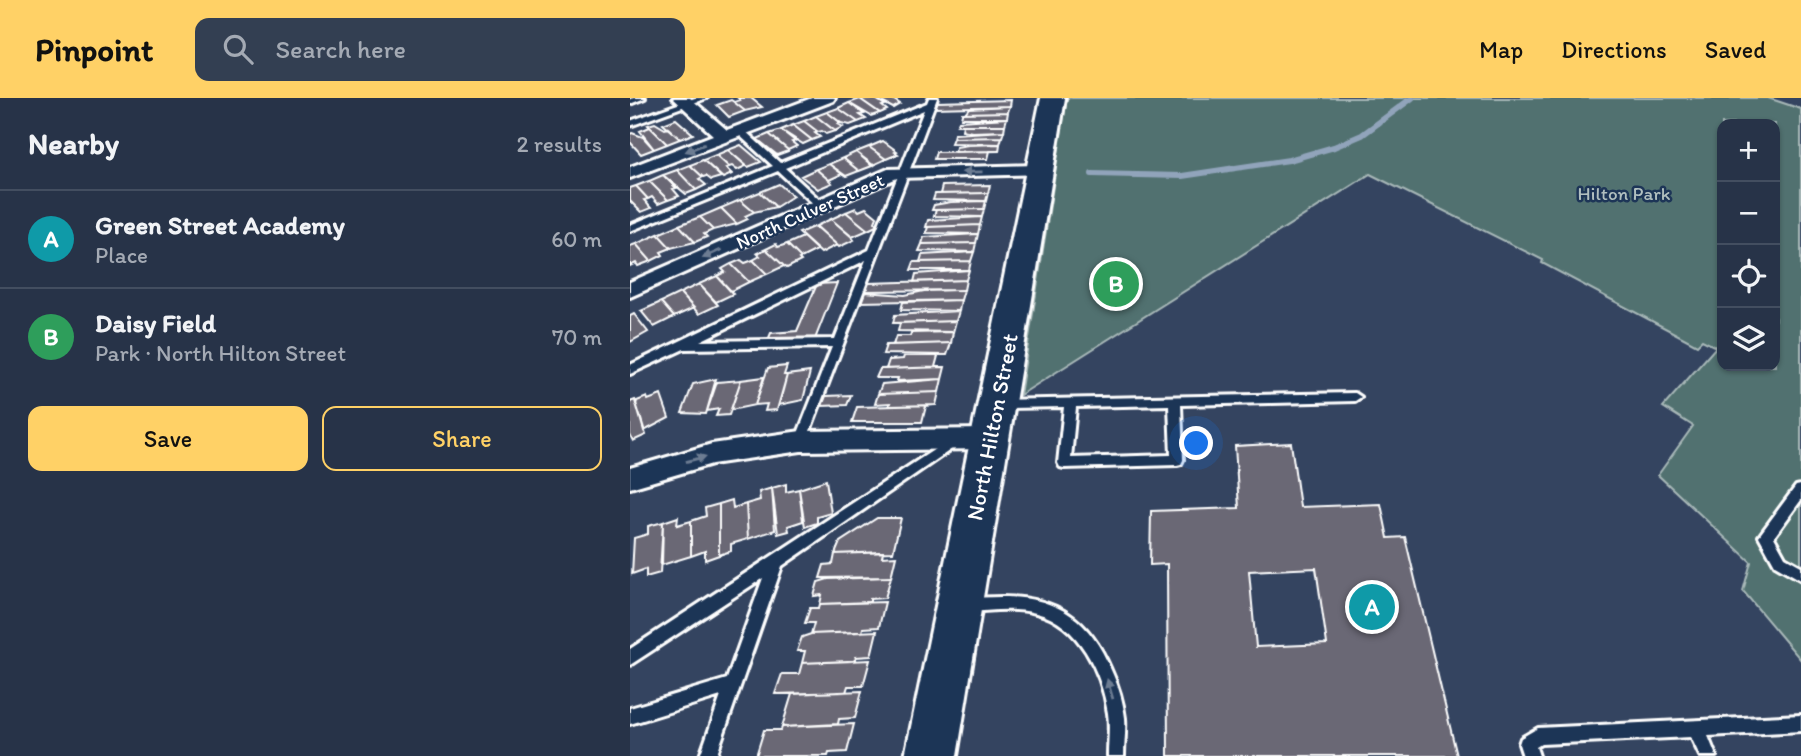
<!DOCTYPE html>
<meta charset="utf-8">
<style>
:root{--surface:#273348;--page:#333f52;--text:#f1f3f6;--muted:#a4aab4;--line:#434e60;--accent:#ffd166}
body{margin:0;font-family:Itim,sans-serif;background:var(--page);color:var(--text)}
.controls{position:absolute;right:21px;top:21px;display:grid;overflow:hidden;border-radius:14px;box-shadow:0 2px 5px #0004}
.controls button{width:63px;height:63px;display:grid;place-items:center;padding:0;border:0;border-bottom:2px solid var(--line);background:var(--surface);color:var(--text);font:35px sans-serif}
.you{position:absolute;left:567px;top:346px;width:24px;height:24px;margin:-18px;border:5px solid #fff;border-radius:50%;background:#1a73e8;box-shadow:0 0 0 10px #1a73e833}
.badge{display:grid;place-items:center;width:46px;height:46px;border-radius:50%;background:var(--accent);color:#fff;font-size:23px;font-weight:700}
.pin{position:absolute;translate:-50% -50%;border:4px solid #fff;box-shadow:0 2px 7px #0006}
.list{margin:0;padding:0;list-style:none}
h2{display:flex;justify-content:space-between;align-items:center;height:91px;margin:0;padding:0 28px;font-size:30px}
h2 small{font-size:23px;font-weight:400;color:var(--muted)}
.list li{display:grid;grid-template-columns:46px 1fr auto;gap:21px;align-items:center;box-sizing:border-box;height:98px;padding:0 28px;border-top:2px solid var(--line)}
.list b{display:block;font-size:26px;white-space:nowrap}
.list p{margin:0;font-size:23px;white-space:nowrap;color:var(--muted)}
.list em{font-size:23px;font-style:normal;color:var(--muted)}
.actions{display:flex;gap:14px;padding:21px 28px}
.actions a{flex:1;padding:16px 0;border:2px solid var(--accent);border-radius:14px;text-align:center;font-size:24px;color:var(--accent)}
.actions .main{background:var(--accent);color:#111}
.icon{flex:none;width:38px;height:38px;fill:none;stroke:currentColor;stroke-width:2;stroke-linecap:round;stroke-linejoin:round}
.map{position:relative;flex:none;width:1171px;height:658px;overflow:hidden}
header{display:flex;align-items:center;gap:42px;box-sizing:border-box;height:98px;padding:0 35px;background:var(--accent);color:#111}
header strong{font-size:33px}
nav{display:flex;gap:38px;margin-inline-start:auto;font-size:24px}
.search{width:490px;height:63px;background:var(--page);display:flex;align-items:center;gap:18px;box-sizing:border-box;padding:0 24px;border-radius:14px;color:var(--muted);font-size:26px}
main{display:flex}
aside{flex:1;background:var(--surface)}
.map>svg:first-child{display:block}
.green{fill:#517170;stroke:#a8b8b8;stroke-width:2;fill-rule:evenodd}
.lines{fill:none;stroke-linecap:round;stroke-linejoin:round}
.stream{stroke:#91a4bb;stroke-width:6}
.building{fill:#6b6875;stroke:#fff;stroke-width:2;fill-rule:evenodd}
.lane-casing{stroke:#fff;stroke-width:6}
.street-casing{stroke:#fff;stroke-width:6}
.primary-casing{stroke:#fff;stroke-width:6}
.lane{fill:#1d3557;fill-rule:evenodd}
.street{fill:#1d3557;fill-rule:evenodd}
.primary{fill:#1d3557;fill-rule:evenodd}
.oneway{fill:#6c7c92}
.labels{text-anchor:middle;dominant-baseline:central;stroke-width:5;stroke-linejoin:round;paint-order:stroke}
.far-park-label{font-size:19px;fill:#b1bfbf;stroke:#1d3557}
.far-street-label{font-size:19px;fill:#fff;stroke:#1d3557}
.street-label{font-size:23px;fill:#fff;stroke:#1d3557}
</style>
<header>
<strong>Pinpoint</strong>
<div class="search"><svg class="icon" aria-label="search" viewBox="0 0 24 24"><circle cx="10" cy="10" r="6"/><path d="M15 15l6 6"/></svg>Search here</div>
<nav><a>Map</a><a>Directions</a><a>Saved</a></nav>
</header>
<main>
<aside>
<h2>Nearby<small>2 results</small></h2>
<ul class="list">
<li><span class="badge" style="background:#0f9aa8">A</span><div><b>Green Street Academy</b><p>Place</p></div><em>60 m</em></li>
<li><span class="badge" style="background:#2e9e5b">B</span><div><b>Daisy Field</b><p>Park · North Hilton Street</p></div><em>70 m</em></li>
</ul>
<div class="actions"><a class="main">Save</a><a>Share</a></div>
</aside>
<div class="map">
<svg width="1171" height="658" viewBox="0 0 1171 658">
<rect width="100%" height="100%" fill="#344460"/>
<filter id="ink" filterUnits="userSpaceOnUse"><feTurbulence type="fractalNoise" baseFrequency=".0143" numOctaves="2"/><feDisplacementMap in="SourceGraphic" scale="14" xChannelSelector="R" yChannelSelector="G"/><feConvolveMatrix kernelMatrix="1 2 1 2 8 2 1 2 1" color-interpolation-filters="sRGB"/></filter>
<g filter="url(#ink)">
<path class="green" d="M437 0H1138L1171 11V562L1113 493 1121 464 1028 377 1063 328 1033 309 1086 249 1072 242 1067 247 912 165 913 162 740 76 390 297ZM1092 26H1145V268H1092Z"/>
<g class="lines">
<path class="stream" d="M462 76 552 78 659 62 704 49 732 37 782 0"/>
</g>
<path class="building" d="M108 0H121L132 9 115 13 104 4 110 2Z
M244 0H261L270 6 263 10Z
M244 0 255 7 252 8 257 12 250 15 230 1Z
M230 1 250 15 241 18 219 5Z
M101 2 104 4 115 13 99 19 87 7Z
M381 2 380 8 305 10 307 4Z
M219 5 234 16 230 17 236 21 228 24 208 10Z
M380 8 378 14 335 15 339 10Z
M208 10 228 24 220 27 211 25 197 14Z
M197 14 211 25 208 26 213 29 205 33 186 18Z
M378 14 377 20H331L332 15Z
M186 18 205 33 196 36 192 33 188 34 174 23Z
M377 20 375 27H327L329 23Z
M46 21 63 36 50 41 33 26Z
M174 23 188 34 185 35 190 39 182 42 163 27Z
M25 25 35 31 38 30 50 41 37 46 18 27Z
M163 27 182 42 173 46 151 32Z
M333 27H375L374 33 342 34 332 32Z
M20 29 37 46 24 51 10 33Z
M151 32 165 43 162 44 167 48 158 52 139 36Z
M374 33 372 39 323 40 324 36Z
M2 35 13 39 24 51 11 56 0 44V36Z
M139 36 158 52V53L147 57 127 41Z
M372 39 370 46 321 45 323 40Z
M253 43 267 53 265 54 268 56 256 61 239 49Z
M370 46 369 53 325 54 326 49 338 47Z
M111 47 131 64 118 69 98 52Z
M239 49 256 61 243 67 226 54Z
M98 52 116 68 107 72 102 68 99 69 86 57Z
M360 53 358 61H304L306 54 369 53Z
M226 54 239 65 242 68 229 73 213 60Z
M86 57 99 69 96 70 102 76 93 80 73 62Z
M213 60 229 73 216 78 199 66Z
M73 62 91 79 81 82 76 78 73 79 60 67Z
M199 66 212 76 199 82 186 71Z
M60 67 73 79 69 81 76 87 66 92 47 72Z
M186 71 199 82 202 85 188 91 171 78Z
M47 72 66 92 56 96 33 77Z
M33 77 46 90 43 91 49 98 38 102 19 83Z
M19 83 38 102 28 106 22 99 18 101 6 88Z
M149 86 163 98 146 109 130 94Z
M360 87 358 95 310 96 312 88Z
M6 88 18 101 14 102 21 110 11 114 0 103V90Z
M130 94 146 109 124 114 110 102Z
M358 95 356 103 303 102 305 96Z
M110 102 124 114 115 118 118 121 107 126 91 110Z
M356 103 354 111 302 112 304 107 321 104Z
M91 110 107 126 83 132 70 119Z
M226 110 229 113 236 110 247 119 245 124 248 127 238 132 216 114Z
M354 111 352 119 304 118 306 112Z
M216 114 238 132 222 139 201 121Z
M70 119 83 132 74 136 77 139 65 144 49 127Z
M352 119 350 127 296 129 298 122Z
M201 121 220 137 224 142 209 149 186 128Z
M49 127 65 144 41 150 28 136Z
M350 127 348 136 296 135 298 129Z
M183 129 189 131 207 147 191 155 169 135Z
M28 136 41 150 31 154 33 157 21 163 6 146Z
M348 136 346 145 292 146 294 139Z
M173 139 187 152 171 160 157 146Z
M346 145 344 154 289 153 292 146Z
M6 146 21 163 8 168 6 165 0 168V148Z
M146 146 148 149 157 146 171 160 169 161 171 163 157 170 154 168 136 151Z
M136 151 154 168 137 176 123 162 130 158 127 155Z
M344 154 341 163 290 164 292 157Z
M111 162 115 165 123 162 137 176 119 184 101 166Z
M341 163 339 172H281L284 164Z
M101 166 119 184 101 193 87 178 95 174 92 171Z
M339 172 336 182 284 184 286 176Z
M87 178 103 196 86 204 69 186Z
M336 182 334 192 236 193 239 185Z
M207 185 185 241 138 242 141 235 167 233 187 186Z
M69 186 88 207 69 216 50 195Z
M334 192 331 202 230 204 234 194 275 197 294 193Z
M50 195 64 210 44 219 31 204Z
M331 202 329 213 271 212 273 204Z
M31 204 44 219 24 229 11 213Z
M329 213 326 223 263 225 265 217Z
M4 216 18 234 0 244V218Z
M326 223 323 234 268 233 270 225Z
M323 234 321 245 263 247 266 238H280L281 235Z
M321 245 317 257 253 256 256 247Z
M274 258H308L305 269H315L256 271 259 262 273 261Z
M157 268 154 277H157L147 312 135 313 137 306 125 307 138 270Z
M315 269 312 281 267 283 268 280H246L250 271Z
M180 274 173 302 149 307 157 277Z
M134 279 125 307 101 312 111 282Z
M86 281 76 316 52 315 63 286Z
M312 281 309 294 248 296 252 286Z
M111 282 99 317 86 318 89 311 77 313 87 284Z
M309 294 306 307 259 308 260 305 245 306 248 296Z
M31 297 39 320 14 333 5 302 6 307 7 303 17 299 18 302Z
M221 297 217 307 192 308 196 298Z
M5 302 16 337 3 343 0 337V304Z
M306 307 296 308 292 324H222L227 309Z
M661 345 670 409 751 406 758 440 775 439 827 658H538L537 466 520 467 521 413 609 410 605 348ZM686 470 697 546 626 549 619 473Z
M196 382 201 415 187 419V425L175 429 169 391Z
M156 386V394L169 391 173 423 158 428 159 433 148 436 142 390Z
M142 390 145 432 118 441 116 406 130 402 129 394Z
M102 402 103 410 116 406 118 441 101 446V453L89 457V406Z
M89 406V457L75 462V453L61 458V423L76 418 75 410Z
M48 419 47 427 61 423V458L32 467 33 424Z
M247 420H271L263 454 205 456 210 444Z
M33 424 30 475 16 479V471L2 476 4 440 18 436V428Z
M253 454 252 459 266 458 261 479 190 480 194 467 203 466 205 456Z
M261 479 255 500 240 501V504L190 506 192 497 184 498 188 484 198 481Z
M255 504 249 529 233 530 232 534 181 536 184 525H175L180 510H189L190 506Z
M247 533 241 558 226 559 224 563 172 565 175 553H167L172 539 181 536Z
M240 562 233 588H218L216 594 145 596 152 576H169L172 565Z
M232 593 225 620 209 621 208 626 152 629 162 596Z
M224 626 217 654 199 655 198 658H126L134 632H151L152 629Z"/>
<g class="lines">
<defs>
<path id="lane" d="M4 0H15L0 6V1Z
M65 0H77L0 28V23Z
M299 0H307L175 346H167L165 343 202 249 54 251 0 276V267L239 152 294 12 155 70 194 106V110H188L148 73 0 133V127L143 68 107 35V31H113L150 65 297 5ZM236 162 205 241 70 243Z
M725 295 731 299 725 303 551 307 553 362 551 366 547 367 434 370 430 369 428 365 434 309 371 310 365 306 371 302ZM539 307 541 357 441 360 446 309Z
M325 338 329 340 331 343 329 346 152 468 86 658H70L91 598 0 626V610L97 581 133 480 0 567V551Z
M1171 387V402L1144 439 1155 459 1171 468V482L1145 467 1129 438 1166 388Z
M371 499C427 499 459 520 481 572 488 587 493 603 495 620 496 632 494 645 494 658H478C478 644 480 629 478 615 472 575 449 525 406 515 384 509 359 513 336 514L331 512 329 507 331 502 336 500Z
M1171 617V633L1078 638 1086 658H1070L1061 639 911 646 906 649 909 658H893L889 646 891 640 908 630Z"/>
<path id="street" d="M43 0H60L97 32 182 0H205L203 3 0 80V69L83 37Z
M410 67 419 72 416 76 267 80 0 199V184L258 71Z
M360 331 369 334 372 341 369 348 360 351 171 353 82 366 0 390V370L82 346 171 333Z"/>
<path id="primary" d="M411 0H435L327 658H275Z"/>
</defs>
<use href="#lane" class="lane-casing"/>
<use href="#street" class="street-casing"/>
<use href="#primary" class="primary-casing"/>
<use href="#lane" class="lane"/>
<use href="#street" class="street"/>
<use href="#primary" class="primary"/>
</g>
<defs><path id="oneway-solid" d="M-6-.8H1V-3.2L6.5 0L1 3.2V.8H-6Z" transform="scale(1.75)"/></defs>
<g class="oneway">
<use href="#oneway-solid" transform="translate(65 50) rotate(159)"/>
<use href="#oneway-solid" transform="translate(342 74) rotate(179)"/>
<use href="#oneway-solid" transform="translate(82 156) rotate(156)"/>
<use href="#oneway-solid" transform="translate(66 361) rotate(-15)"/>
<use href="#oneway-solid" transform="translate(480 591) rotate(-106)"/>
</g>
</g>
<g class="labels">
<g class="far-park-label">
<text x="994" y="95">Hilton Park</text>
</g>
<g class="far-street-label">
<text transform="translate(180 113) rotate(-24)">North Culver Street</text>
</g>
<g class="street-label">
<text transform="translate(362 329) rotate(-79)">North Hilton Street</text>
</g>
</g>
</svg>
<div class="controls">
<button>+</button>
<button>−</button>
<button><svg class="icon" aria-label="locate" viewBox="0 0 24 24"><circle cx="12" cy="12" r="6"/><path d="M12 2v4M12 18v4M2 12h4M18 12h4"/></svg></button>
<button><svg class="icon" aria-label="layers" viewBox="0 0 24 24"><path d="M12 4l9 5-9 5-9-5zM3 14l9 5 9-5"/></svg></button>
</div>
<div class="you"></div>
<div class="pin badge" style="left:742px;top:509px;background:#0f9aa8">A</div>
<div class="pin badge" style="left:486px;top:186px;background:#2e9e5b">B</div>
</div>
</main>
